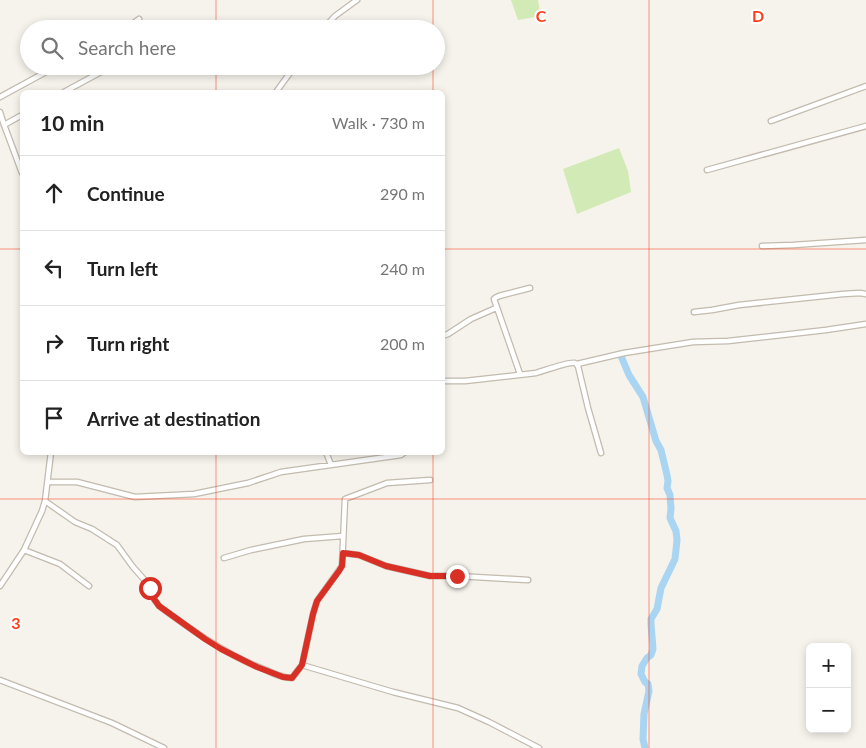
<!DOCTYPE html>
<meta charset="utf-8">
<style>
:root{--surface:#fff;--page:#f2f2f2;--text:#222;--muted:#767676;--line:#e0e0e0}
body{margin:0;font-family:Lato,sans-serif;background:var(--page);color:var(--text)}
.controls{position:absolute;right:15px;bottom:15px;display:grid;overflow:hidden;border-radius:8px;box-shadow:0 2px 8px #0003}
.controls button{width:45px;height:45px;display:grid;place-items:center;padding:0;border:0;border-bottom:1px solid var(--line);background:var(--surface);color:var(--text);font:25px sans-serif}
.stop{position:absolute;width:15px;height:15px;margin:-11px;border:4px solid #d93025;border-radius:50%;background:#fff}
.stop.end{background:#d93025;border-color:#fff;box-shadow:0 1px 5px #0008}
.list{margin:0;padding:0;list-style:none}
h2{display:flex;justify-content:space-between;align-items:center;height:65px;margin:0;padding:0 20px;font-size:21px}
h2 small{font-size:16px;font-weight:400;color:var(--muted)}
.list li{display:grid;grid-template-columns:32px 1fr auto;gap:15px;align-items:center;box-sizing:border-box;height:75px;padding:0 20px;border-top:1px solid var(--line)}
.list b{display:block;font-size:19px;white-space:nowrap}
.list em{font-size:16px;font-style:normal;color:var(--muted)}
.icon{flex:none;width:28px;height:28px;fill:none;stroke:currentColor;stroke-width:2;stroke-linecap:round;stroke-linejoin:round}
.map{position:relative;flex:none;width:866px;height:748px;overflow:hidden}
.search{position:absolute;background:var(--surface);box-shadow:0 2px 8px #0003;left:20px;top:20px;width:425px;height:55px;display:flex;align-items:center;gap:12px;box-sizing:border-box;padding:0 18px;border-radius:28px;color:var(--muted);font-size:19px}
.panel{position:absolute;background:var(--surface);box-shadow:0 2px 8px #0003;left:20px;top:90px;width:425px;height:365px;border-radius:8px}
.map>svg:first-child{display:block}
.green{fill:#d2eab5}
.lines{fill:none;stroke-linecap:round;stroke-linejoin:round}
.river{stroke:#a9d4f2;stroke-width:7}
.minor-casing{stroke:#c2bbae;stroke-width:7}
.minor{stroke:#fff;stroke-width:4.5}
.route{stroke:#d93025;stroke-width:6}
.grid{fill:none;stroke:#fc3f1d;stroke-width:1;stroke-opacity:0.55}
.grid-label{font-size:16px;text-anchor:middle;font-weight:bold;fill:#fc3f1d;stroke:#fff;stroke-width:4;stroke-linejoin:round;paint-order:stroke}
</style>
<div class="map">
<svg width="866" height="748" viewBox="0 0 866 748">
<rect width="100%" height="100%" fill="#f6f3ec"/>
<path class="green" d="M511 0H538L541 16 518 20Z
M619 148 628 171 631 192 577 214 563 169Z"/>
<g class="lines">
<path class="river" d="M621 356 629 375 643 397 656 441 661 450 667 475 668 481 667 488 670 495 671 509 670 518 676 531 677 540 675 559 661 588 657 609 651 619V624L653 649 651 655 647 658 642 666 641 674 645 682 648 684 649 691 644 714 643 739 645 748"/>
<defs>
<path id="minor" d="M126 29 139 19
M323 29 335 16 357 0
M64 92 112 66
M276 92 295 66
M0 97 57 66
M0 112 3 122 22 173
M771 121 866 86
M4 125 22 115
M707 170 866 126
M762 246 793 245 866 240
M694 312 712 310 739 305 843 294 860 293 866 294
M442 336 448 334 471 319 496 308
M577 364 624 353 693 342 728 341 826 330 866 324
M520 374 494 299 495 298 499 296 530 288
M442 381H465L536 373C543 371 570 361 575 363 576 363 577 365 578 366L588 408 601 453
M326 452 331 465
M48 482H77L135 497 194 494 248 483 281 472 401 455 405 452
M45 501 75 522 92 529 117 545 133 567 149 585 154 599 159 606C193 631 226 655 266 670 274 674 283 678 292 678L302 665 313 614 317 601 342 566 345 499 387 483 430 480
M24 550 60 564 89 586
M343 553 359 555 386 566 430 576H457L528 580
M224 558 251 550 304 539 343 536
M0 586 24 550 42 511 45 501 51 452
M302 665 393 692 458 708 489 722 539 748
M0 680 112 723 164 748"/>
</defs>
<use href="#minor" class="minor-casing"/>
<use href="#minor" class="minor"/>
</g>
<g class="lines">
<path class="route" d="M150 588 154 599 159 606 205 639 221 649 257 667 283 677 292 678 302 665 313 614 317 601 339 571 342 566 343 553 359 555 386 566 430 576H457"/>
</g>
<path class="grid" d="M216 0V29M433 0V29M649 0V748M216 66V92M433 66V92M0 249H22M442 249H866M216 452V748M433 452V748M0 499H866"/>
<g class="grid-label">
<text x="541" y="22">C</text>
<text x="758" y="22">D</text>
<text x="16" y="629">3</text>
</g>
</svg>
<div class="controls">
<button>+</button>
<button>−</button>
</div>
<div class="stop" style="left:150px;top:588px"></div>
<div class="stop end" style="left:457px;top:576px"></div>
<div class="search"><svg class="icon" aria-label="search" viewBox="0 0 24 24"><circle cx="10" cy="10" r="6"/><path d="M15 15l6 6"/></svg>Search here</div>
<section class="panel">
<h2>10 min<small>Walk · 730 m</small></h2>
<ul class="list">
<li><svg class="icon" aria-label="ahead" viewBox="0 0 24 24"><path d="M12 20V5M6 11l6-6 6 6"/></svg><div><b>Continue</b></div><em>290 m</em></li>
<li><svg class="icon" aria-label="left" viewBox="0 0 24 24"><path d="M17 20v-9H6M10 6l-5 5 5 5"/></svg><div><b>Turn left</b></div><em>240 m</em></li>
<li><svg class="icon" aria-label="right" viewBox="0 0 24 24"><path d="M7 20v-9h11M14 6l5 5-5 5"/></svg><div><b>Turn right</b></div><em>200 m</em></li>
<li><svg class="icon" aria-label="arrive" viewBox="0 0 24 24"><path d="M6 21V4h12l-3 4 3 4H6"/></svg><div><b>Arrive at destination</b></div></li>
</ul>
</section>
</div>
